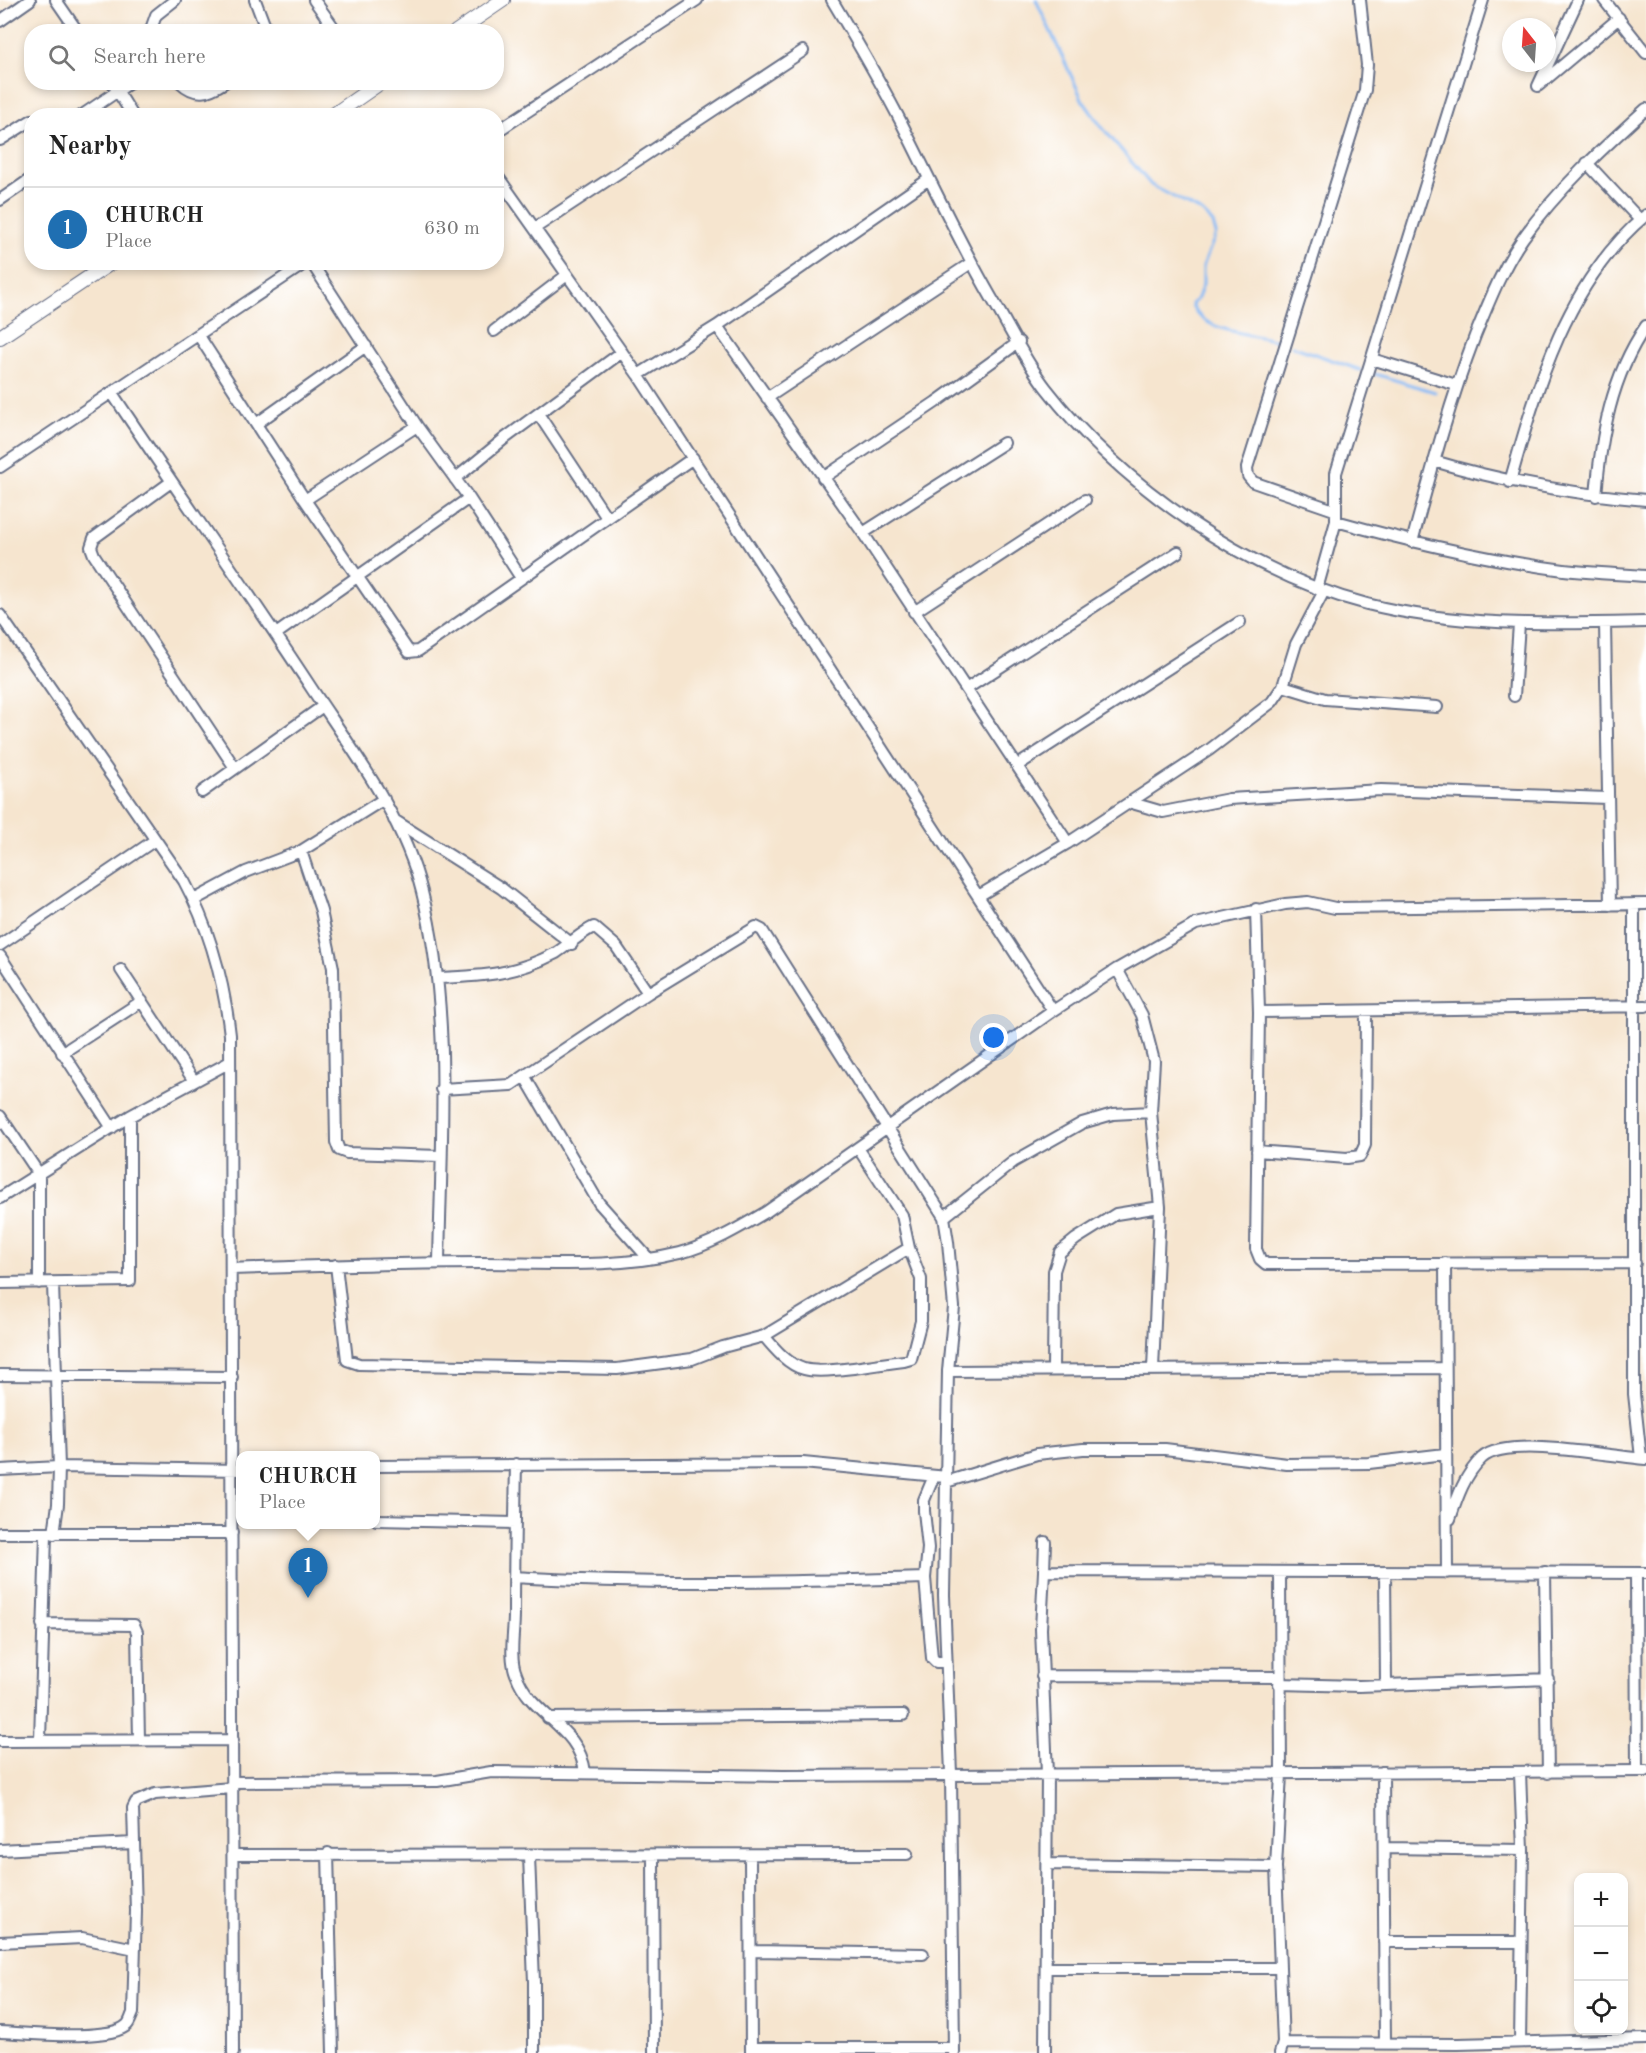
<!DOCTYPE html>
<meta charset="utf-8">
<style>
:root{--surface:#fff;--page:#f2f2f2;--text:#222;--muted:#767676;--line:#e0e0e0;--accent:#1f6fb2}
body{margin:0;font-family:"Old Standard TT",serif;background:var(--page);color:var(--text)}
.controls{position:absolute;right:18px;bottom:18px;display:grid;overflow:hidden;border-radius:12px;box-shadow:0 3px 9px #0003}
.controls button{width:54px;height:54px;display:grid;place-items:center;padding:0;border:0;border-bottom:2px solid var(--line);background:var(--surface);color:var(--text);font:30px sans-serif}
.compass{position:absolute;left:1502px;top:18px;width:54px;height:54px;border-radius:50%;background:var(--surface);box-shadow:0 3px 9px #0003;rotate:343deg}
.you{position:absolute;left:994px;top:1038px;width:21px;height:21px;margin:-15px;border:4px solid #fff;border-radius:50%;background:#1a73e8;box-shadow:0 0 0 9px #1a73e833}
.badge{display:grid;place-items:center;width:39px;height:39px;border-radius:50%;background:var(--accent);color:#fff;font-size:20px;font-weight:700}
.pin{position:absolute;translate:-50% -50px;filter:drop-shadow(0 2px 3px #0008)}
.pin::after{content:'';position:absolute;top:32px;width:21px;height:18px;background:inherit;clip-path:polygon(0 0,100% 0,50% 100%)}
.popup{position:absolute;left:236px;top:1451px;width:144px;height:78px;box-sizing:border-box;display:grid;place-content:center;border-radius:12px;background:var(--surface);filter:drop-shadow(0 2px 4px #0005);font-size:20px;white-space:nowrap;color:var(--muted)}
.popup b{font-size:22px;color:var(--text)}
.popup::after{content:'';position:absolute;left:50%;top:100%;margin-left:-12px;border:12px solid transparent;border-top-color:var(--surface)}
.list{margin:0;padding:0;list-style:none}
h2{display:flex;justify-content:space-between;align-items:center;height:78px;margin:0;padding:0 24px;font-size:26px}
h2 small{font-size:20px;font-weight:400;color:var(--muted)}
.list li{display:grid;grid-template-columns:39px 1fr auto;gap:18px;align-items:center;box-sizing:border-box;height:84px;padding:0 24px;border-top:2px solid var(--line)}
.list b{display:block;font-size:22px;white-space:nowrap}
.list p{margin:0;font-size:20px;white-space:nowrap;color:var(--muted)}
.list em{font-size:20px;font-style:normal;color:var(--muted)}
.icon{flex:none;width:33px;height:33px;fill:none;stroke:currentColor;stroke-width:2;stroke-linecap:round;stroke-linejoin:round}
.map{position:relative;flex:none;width:1646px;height:2053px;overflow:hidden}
.search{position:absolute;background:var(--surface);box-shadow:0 3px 9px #0003;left:24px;top:24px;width:480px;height:66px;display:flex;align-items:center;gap:15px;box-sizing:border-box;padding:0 21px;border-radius:24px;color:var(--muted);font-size:22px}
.panel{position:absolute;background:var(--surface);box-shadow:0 3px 9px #0003;left:24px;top:108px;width:480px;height:162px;border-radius:24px}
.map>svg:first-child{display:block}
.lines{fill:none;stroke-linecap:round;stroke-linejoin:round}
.stream{stroke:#88bbf6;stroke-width:3}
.minor-casing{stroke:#686f86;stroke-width:14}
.tertiary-casing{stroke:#686f86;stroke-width:16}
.minor{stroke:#fff;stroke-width:10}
.tertiary{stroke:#fff;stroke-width:14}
</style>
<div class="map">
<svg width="1646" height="2053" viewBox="0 0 1646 2053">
<rect width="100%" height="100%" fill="#fff"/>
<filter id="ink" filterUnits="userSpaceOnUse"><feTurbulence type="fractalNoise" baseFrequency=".0167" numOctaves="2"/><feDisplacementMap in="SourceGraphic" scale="12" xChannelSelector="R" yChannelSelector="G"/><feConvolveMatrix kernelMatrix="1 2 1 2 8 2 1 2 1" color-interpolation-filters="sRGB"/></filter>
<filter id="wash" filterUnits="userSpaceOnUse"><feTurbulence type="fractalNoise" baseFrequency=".008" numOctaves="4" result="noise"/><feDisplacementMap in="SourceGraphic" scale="24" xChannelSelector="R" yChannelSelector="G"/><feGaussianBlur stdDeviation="1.35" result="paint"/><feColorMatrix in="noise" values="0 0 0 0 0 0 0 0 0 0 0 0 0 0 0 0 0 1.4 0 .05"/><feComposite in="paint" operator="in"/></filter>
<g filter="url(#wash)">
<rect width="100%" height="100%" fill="#f6e5cf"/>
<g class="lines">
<path class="stream" d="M1036 0 1083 101 1101 126 1151 185 1202 212 1213 223 1216 234 1203 266V284L1198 298 1192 304C1201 333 1252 333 1277 341
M1292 346 1360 370
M1375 374 1435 392"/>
</g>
</g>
<g filter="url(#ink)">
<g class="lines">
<defs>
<path id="minor" d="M56 0 78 32
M255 0 267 32
M314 0 337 32
M832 0C856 40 880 81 901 122 931 181 958 240 991 297 1009 327 1025 361 1046 388 1122 486 1247 573 1367 604 1458 627 1553 624 1646 622
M1578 0 1538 86 1619 18
M1604 0 1646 53
M0 21 30 0
M150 32 156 15 175 0
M112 82 133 116
M180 82C196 97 208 93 225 82
M81 116 131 82
M496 132 697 0
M0 140 32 120
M1587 163 1640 220
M496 174 638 375 1053 1011
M0 200 32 178
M535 228 803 51
M311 262 417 426 469 498 521 578
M717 326 863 533 1068 843 980 895
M494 331 567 275
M199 336 305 500 409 652 418 651 693 458
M1372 359 1456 385
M638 375 717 326 929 179
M112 393C178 492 247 590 312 689 355 754 403 816 422 892 452 1010 441 1142 439 1263
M767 398 971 263
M539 415 607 518
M256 424 366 346
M1434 461C1503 482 1574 494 1646 500
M0 467 307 262
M823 478 936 402 1019 342
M455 479 504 439 622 352
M171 482 94 538 91 547 94 555 235 768
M1510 482C1537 386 1567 281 1646 215
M1596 496C1601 436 1611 377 1646 326
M305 500 417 426
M1334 510 1253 482 1248 476 1247 468 1365 90 1367 65 1360 0
M1336 521C1411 542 1487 560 1564 570 1591 573 1619 574 1646 576
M863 533 1004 443
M1412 542C1431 472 1449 404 1475 336 1489 302 1502 268 1523 238 1558 189 1602 149 1646 109
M1317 589 1336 521V473L1483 0
M914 612 1085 500
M0 615 184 881C210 929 224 982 230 1035L233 2053
M1605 623 1610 905
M276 634 469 498
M1283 686 1325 699 1437 707
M966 689 1178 552
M1514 696 1519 624
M1018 765 1240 622
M202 792 323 706
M1132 803 1163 812 1229 799 1381 790 1607 798
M394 820 501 888 572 944
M1068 843 1209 750 1272 702 1283 686 1296 644 1324 591
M301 851 321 911 333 968 336 1142 339 1150 347 1153 440 1156
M194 900 246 872 301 851 384 799
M1634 904V1394L1641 1458
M1256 909 1259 1012 1256 1249 1260 1259 1266 1264 1635 1263
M0 945 155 840
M0 956 112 1128
M1117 969 1142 1015 1154 1061 1151 1112 1160 1207 1153 1369
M121 970 194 1081
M438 978C484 976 514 975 556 953 567 946 585 930 594 927L616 946 648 993
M1259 1012 1646 1006
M62 1053 142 1001
M525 1077 599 1203 649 1259
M441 1089 511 1085 648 993 756 927 762 930 944 1217 948 1242 954 1307 948 1371 944 1595 951 1774 954 2053
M0 1116 39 1174V1283
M1257 1151 1347 1158 1360 1156 1365 1145 1366 1012
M0 1198 130 1116 230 1062
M944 1217 1013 1162 1082 1123 1113 1114 1151 1112
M1445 1263 1447 1573
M336 1265 347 1360 359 1364 617 1369 692 1359 723 1347 764 1336 909 1248
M231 1269C314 1266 397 1263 481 1263 546 1263 615 1269 680 1253 710 1245 739 1228 766 1212L1053 1011 1117 969 1196 924 1285 904 1308 902 1335 908 1646 904
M0 1283 130 1281V1116
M53 1284 59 1467 58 1504 54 1534
M764 1336C774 1348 788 1365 804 1369 824 1375 881 1363 904 1361L911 1359 921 1321V1279L909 1248 902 1215 858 1148
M1053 1369 1054 1271 1060 1252 1076 1239 1116 1214 1160 1207
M948 1371 1445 1368
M0 1375 232 1377
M516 1464C515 1514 514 1565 514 1615 514 1633 509 1657 516 1674 531 1717 579 1725 585 1772
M376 1466 803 1463 947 1477
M0 1470 59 1467 240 1470
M934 1476 924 1500V1511L928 1548 925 1578 932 1658 936 1662H946
M946 1482 1037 1454 1083 1449H1165L1287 1464 1369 1463 1445 1454
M1450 1519C1457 1498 1465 1474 1482 1458 1508 1435 1610 1457 1646 1459
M376 1520 515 1523
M0 1533H232
M1044 1571 1045 1542
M1280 1572 1281 1774 1276 1867 1283 2043 1280 2053
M1385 1572 1386 1684
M1545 1572 1548 1773
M1636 1573 1637 1771
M514 1577C651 1585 788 1582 925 1578
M42 1624 134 1625 137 1632 139 1740
M1042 1676 1279 1677
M1279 1684 1359 1686 1548 1679
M548 1718 903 1715
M40 1740 46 1534
M0 1741 233 1740
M1383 1772 1385 2044
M1520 1773 1523 1850 1520 2042
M233 1782 437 1781 491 1772 783 1776 1646 1771
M1385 1848 1523 1850
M0 1850 133 1843
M328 1853 333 2053
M234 1855 907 1854
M653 1855 654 2053
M529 1856 534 1982V2053
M750 1856 751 2053
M1047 1864 1276 1867
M0 1942 82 1938 135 1949
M1384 1942H1521
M751 1951 923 1954
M1047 1968H1278
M0 2032C25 2033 110 2042 127 2025 130 2022 131 2017 133 2013L136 1911 133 1808 136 1802 155 1794 232 1788
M1283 2043 1458 2044 1646 2039
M751 2048H954
M1045 2053 1047 1774 1041 1629 1044 1571 1646 1573"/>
<path id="tertiary" d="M456 32 503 0
M332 116 381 82
M0 337 112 262"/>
</defs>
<use href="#minor" class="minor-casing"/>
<use href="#tertiary" class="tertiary-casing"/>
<use href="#minor" class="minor"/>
<use href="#tertiary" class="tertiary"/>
</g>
</g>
</svg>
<div class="controls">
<button>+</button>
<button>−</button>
<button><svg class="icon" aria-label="locate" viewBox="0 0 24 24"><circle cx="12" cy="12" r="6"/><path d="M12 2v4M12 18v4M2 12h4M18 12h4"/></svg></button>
</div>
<svg class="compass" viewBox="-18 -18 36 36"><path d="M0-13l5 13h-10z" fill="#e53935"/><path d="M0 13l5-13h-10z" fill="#767676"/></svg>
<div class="you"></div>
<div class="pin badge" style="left:308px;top:1598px">1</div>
<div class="popup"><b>CHURCH</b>Place</div>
<div class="search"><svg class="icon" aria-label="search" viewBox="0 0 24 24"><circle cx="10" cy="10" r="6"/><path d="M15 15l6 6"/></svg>Search here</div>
<section class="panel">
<h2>Nearby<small></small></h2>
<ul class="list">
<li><span class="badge">1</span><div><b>CHURCH</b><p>Place</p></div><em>630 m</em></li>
</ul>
</section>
</div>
